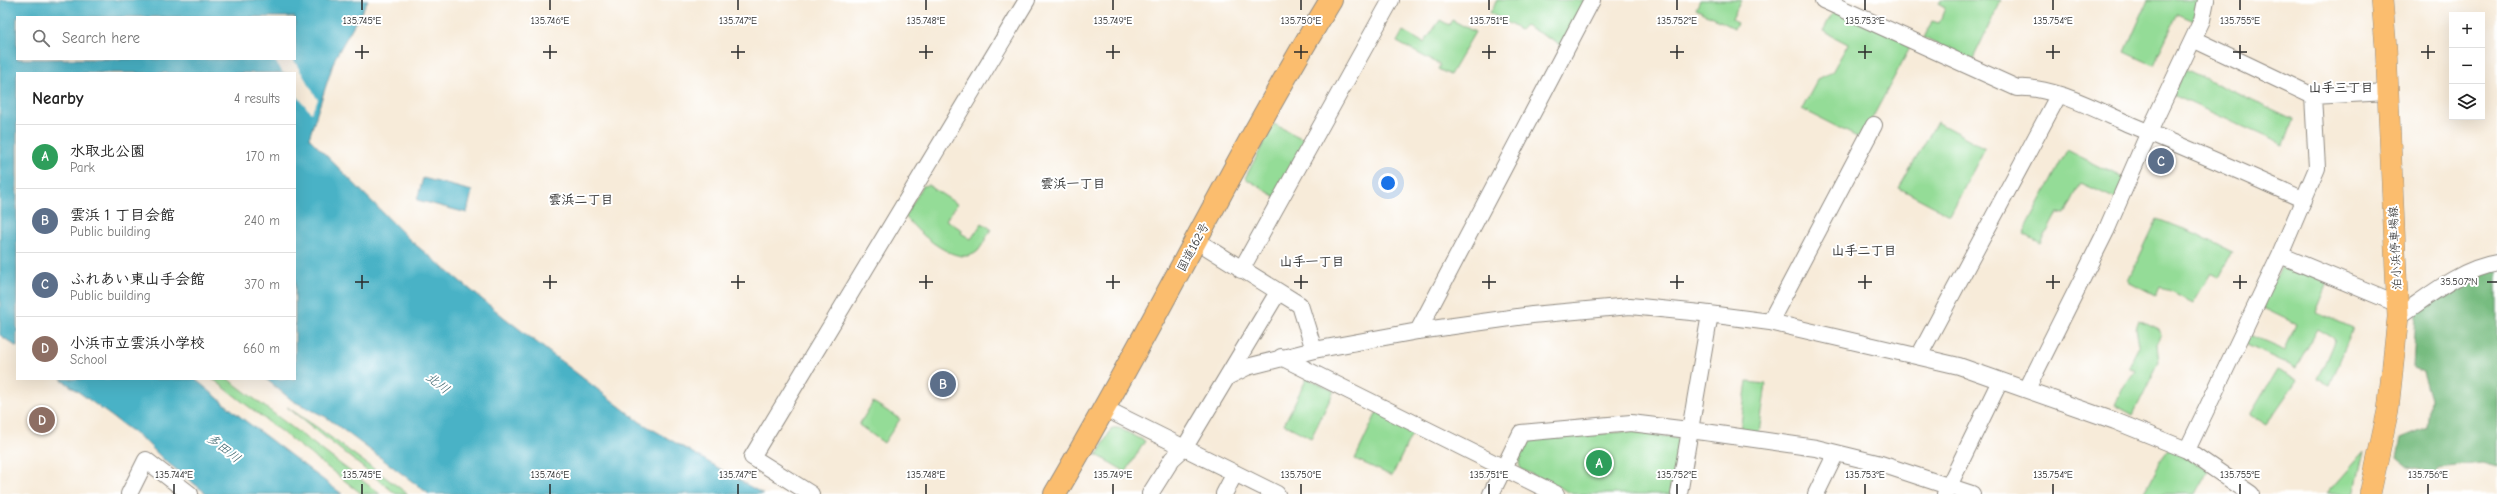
<!DOCTYPE html>
<meta charset="utf-8">
<style>
:root{--surface:#fff;--page:#f6f6f6;--text:#222;--muted:#767676;--line:#e0e0e0;--accent:#1f6fb2}
body{margin:0;font-family:"Comic Neue","Klee One",sans-serif;background:var(--page);color:var(--text)}
.controls{position:absolute;right:12px;top:12px;display:grid;overflow:hidden;border-radius:0px;box-shadow:0 4px 16px #0002}
.controls button{width:36px;height:36px;display:grid;place-items:center;padding:0;border:0;border-bottom:1px solid var(--line);background:var(--surface);color:var(--text);font:20px sans-serif}
.you{position:absolute;left:1388px;top:183px;width:14px;height:14px;margin:-10px;border:3px solid #fff;border-radius:50%;background:#1a73e8;box-shadow:0 0 0 6px #1a73e833}
.badge{display:grid;place-items:center;width:26px;height:26px;border-radius:50%;background:var(--accent);color:#fff;font-size:13px;font-weight:700}
.pin{position:absolute;translate:-50% -50%;border:2px solid #fff;box-shadow:0 1px 4px #0006}
.list{margin:0;padding:0;list-style:none}
h2{display:flex;justify-content:space-between;align-items:center;height:52px;margin:0;padding:0 16px;font-size:17px}
h2 small{font-size:13px;font-weight:400;color:var(--muted)}
.list li{display:grid;grid-template-columns:26px 1fr auto;gap:12px;align-items:center;box-sizing:border-box;height:64px;padding:0 16px;border-top:1px solid var(--line)}
.list b{display:block;font-size:15px;white-space:nowrap}
.list p{margin:0;font-size:13px;white-space:nowrap;color:var(--muted)}
.list em{font-size:13px;font-style:normal;color:var(--muted)}
.icon{flex:none;width:22px;height:22px;fill:none;stroke:currentColor;stroke-width:2;stroke-linecap:round;stroke-linejoin:round}
.map{position:relative;flex:none;width:2497px;height:494px;overflow:hidden}
.search{position:absolute;background:var(--surface);box-shadow:0 4px 16px #0002;left:16px;top:16px;width:280px;height:44px;display:flex;align-items:center;gap:10px;box-sizing:border-box;padding:0 14px;border-radius:0px;color:var(--muted);font-size:15px}
.panel{position:absolute;background:var(--surface);box-shadow:0 4px 16px #0002;left:16px;top:72px;width:280px;height:308px;border-radius:0px}
.map>svg:first-child{display:block}
.green{fill:#94dc97;stroke:#608461}
.forest{fill:#77bc80;stroke:#517456}
.water{fill:#48b2c6;stroke:#3a6e78;fill-rule:evenodd}
.pier{fill:#f7ebd9}
.lines{fill:none;stroke-linecap:round;stroke-linejoin:round}
.minor-casing{stroke:#918b82;stroke-width:18}
.major-casing{stroke:#918b82;stroke-width:22}
.highway-casing{stroke:#918b82;stroke-width:24}
.minor{stroke:#fff;stroke-width:16}
.major{stroke:#fbbd6e;stroke-width:21}
.highway{stroke:#fbbd6e;stroke-width:22}
.ticks{fill:none;stroke:#2b2b2b;stroke-width:1.5}
.labels{text-anchor:middle;dominant-baseline:central;stroke-width:4;stroke-linejoin:round;paint-order:stroke}
.street-label{font-size:12px;fill:#2b2b2b;stroke:#fff}
.neighbourhood-label{font-size:13px;font-weight:bold;fill:#2b2b2b;stroke:#fff}
.water-label{font-size:13px;font-style:italic;fill:#376169;stroke:#fff}
.ticks-label{font-size:10px;text-anchor:middle;fill:#2b2b2b;stroke:#fff;stroke-width:4;stroke-linejoin:round;paint-order:stroke}
</style>
<div class="map">
<svg width="2497" height="494" viewBox="0 0 2497 494">
<rect width="100%" height="100%" fill="#fff"/>
<filter id="ink" filterUnits="userSpaceOnUse"><feTurbulence type="fractalNoise" baseFrequency=".025" numOctaves="2"/><feDisplacementMap in="SourceGraphic" scale="8" xChannelSelector="R" yChannelSelector="G"/><feConvolveMatrix kernelMatrix="1 2 1 2 8 2 1 2 1" color-interpolation-filters="sRGB"/></filter>
<filter id="wash" filterUnits="userSpaceOnUse"><feTurbulence type="fractalNoise" baseFrequency=".012" numOctaves="4" result="noise"/><feDisplacementMap in="SourceGraphic" scale="16" xChannelSelector="R" yChannelSelector="G"/><feGaussianBlur stdDeviation="0.9" result="paint"/><feColorMatrix in="noise" values="0 0 0 0 0 0 0 0 0 0 0 0 0 0 0 0 0 1.4 0 .05"/><feComposite in="paint" operator="in"/></filter>
<g filter="url(#wash)">
<rect width="100%" height="100%" fill="#f7ebd9"/>
<path class="green" d="M1497 0H1587L1562 46 1525 25 1520 30 1490 13Z
M1700 0H1741L1732 19 1737 23 1734 28 1696 9Z
M1940 0H2001L1972 61 1924 38 1932 21 1939 23 1945 8 1938 4Z
M2148 0H2199L2194 21 2178 14 2153 65 2125 52Z
M1834 10 1912 44 1861 139 1802 109 1818 79 1832 72 1848 44 1823 31Z
M1440 20 1449 25 1452 20 1475 32 1450 75 1438 69 1440 65 1397 42 1403 31 1424 43Z
M2185 69 2293 120 2284 145 2173 95Z
M1937 122 1985 148 1950 215 1899 188Z
M1274 124 1307 141 1276 197 1245 178Z
M2067 150 2125 179 2116 199 2081 183 2065 214 2057 213 2041 243 2023 234Z
M928 185 957 204 946 220 962 230 961 233 971 239 982 223 991 229C987 236 983 245 978 251 958 270 916 231 905 216L923 186Z
M2157 219 2195 233 2232 252 2219 277 2211 273 2193 303 2159 286 2155 295 2128 281Z
M2284 263 2328 283 2316 312 2353 328 2330 385 2318 379 2335 339 2318 329 2296 368 2247 345 2244 336 2246 333 2285 350 2296 324 2259 306Z
M2139 320 2158 329 2161 334 2157 343 2159 362 2133 415 2115 405 2122 389 2135 371 2128 367 2139 346 2136 328Z
M2277 370 2297 380 2266 425 2250 415Z
M1307 378 1334 391 1311 438 1284 424Z
M213 379H228L380 494H362Z
M1747 382 1766 384 1759 433 1740 430Z
M873 402 900 419 884 443 859 425Z
M287 407 318 428 408 494H396Z
M1377 412 1414 430 1392 476 1355 459Z
M1112 428H1119L1145 441 1126 472 1097 455Z
M1632 431 1677 438 1682 444 1672 494H1573L1521 469C1515 458 1524 447 1532 440Z
M2168 448 2208 470 2195 494H2149L2145 491Z
M2364 451 2354 494H2326Z"/>
<path class="forest" d="M2497 268V467L2482 463 2437 468 2434 473 2409 467 2397 457 2401 439 2428 428 2431 398 2423 372 2413 368 2416 312 2476 273Z"/>
<path class="water" d="M0 0H368L335 58 309 138 411 241 505 318 640 422 763 494H429L326 417 293 401 266 379H295V73H17V347L0 335ZM17 17H295V59H17Z
M423 178 472 191 467 213 417 200Z
M61 379H195L243 419 342 494H207L163 459 145 441Z"/>
<path class="pier" d="M274 59H293L318 100 311 113 295 93V73H283Z"/>
</g>
<g filter="url(#ink)">
<g class="lines">
<defs>
<path id="minor" d="M1823 0 2017 88C2051 85 2099 111 2131 125 2189 149 2247 174 2304 200
M2313 96 2388 92
M1197 241 1300 305 1314 350
M2280 255 2398 304
M1241 270 1391 0
M2398 317C2429 296 2460 269 2497 263
M1770 322 1874 125
M1418 331 1592 0
M1919 356 2058 96
M1281 357 1556 494
M1229 376 1247 367 1314 350 1418 331 1532 315 1630 306 1701 313 1770 322 1959 366 2115 421 2187 450 2251 494
M2027 389 2106 231 2149 132 2202 20 2206 0
M1106 409 1277 494
M2187 450 2280 255 2317 168 2313 96 2193 39
M129 494 146 460 190 494
M811 494 752 457 1027 0
M1150 494 1172 459 1185 447 1278 292
M1224 494 1235 473
M1491 494 1521 433 1631 423 1705 432 1816 448 1881 464 1972 494
M1679 494 1710 314
M1816 494 1836 453
M1945 494 2000 381"/>
<path id="major" d="M2370 494 2388 410 2398 317 2386 48 2382 0"/>
<path id="highway" d="M1055 494C1151 332 1233 161 1331 0"/>
</defs>
<use href="#minor" class="minor-casing"/>
<use href="#major" class="major-casing"/>
<use href="#highway" class="highway-casing"/>
<use href="#minor" class="minor"/>
<use href="#major" class="major"/>
<use href="#highway" class="highway"/>
</g>
</g>
<path class="ticks" d="M362 0V10M550 0V10M738 0V10M926 0V10M1113 0V10M1301 0V10M1489 0V10M1677 0V10M1865 0V10M2053 0V10M2240 0V10M362 45V59M550 45V59M738 45V59M926 45V59M1113 45V59M1301 45V59M1489 45V59M1677 45V59M1865 45V59M2053 45V59M2240 45V59M2428 45V59M355 52H369M543 52H557M731 52H745M919 52H933M1106 52H1120M1294 52H1308M1482 52H1496M1670 52H1684M1858 52H1872M2046 52H2060M2233 52H2247M2421 52H2435M362 275V289M550 275V289M738 275V289M926 275V289M1113 275V289M1301 275V289M1489 275V289M1677 275V289M1865 275V289M2053 275V289M2240 275V289M355 282H369M543 282H557M731 282H745M919 282H933M1106 282H1120M1294 282H1308M1482 282H1496M1670 282H1684M1858 282H1872M2046 282H2060M2233 282H2247M2487 282H2497M174 484V494M362 484V494M550 484V494M738 484V494M926 484V494M1113 484V494M1301 484V494M1489 484V494M1677 484V494M1865 484V494M2053 484V494M2240 484V494M2428 484V494"/>
<g class="labels">
<g class="street-label">
<text transform="translate(1193 247) rotate(-62)">国道162号</text>
<text transform="translate(2395 248) rotate(-93)">泊小浜停車場線</text>
</g>
<g class="neighbourhood-label">
<text x="2341" y="87">山手三丁目</text>
<text x="1073" y="183">雲浜一丁目</text>
<text x="581" y="199">雲浜二丁目</text>
<text x="1864" y="250">山手二丁目</text>
<text x="1312" y="261">山手一丁目</text>
</g>
<g class="water-label">
<text transform="translate(438 383) rotate(38)">北川</text>
<text transform="translate(224 448) rotate(38)">多田川</text>
</g>
</g>
<g class="ticks-label">
<text x="362" y="24">135.745°E</text>
<text x="550" y="24">135.746°E</text>
<text x="738" y="24">135.747°E</text>
<text x="926" y="24">135.748°E</text>
<text x="1113" y="24">135.749°E</text>
<text x="1301" y="24">135.750°E</text>
<text x="1489" y="24">135.751°E</text>
<text x="1677" y="24">135.752°E</text>
<text x="1865" y="24">135.753°E</text>
<text x="2053" y="24">135.754°E</text>
<text x="2240" y="24">135.755°E</text>
<text x="2459" y="285">35.507°N</text>
<text x="174" y="478">135.744°E</text>
<text x="362" y="478">135.745°E</text>
<text x="550" y="478">135.746°E</text>
<text x="738" y="478">135.747°E</text>
<text x="926" y="478">135.748°E</text>
<text x="1113" y="478">135.749°E</text>
<text x="1301" y="478">135.750°E</text>
<text x="1489" y="478">135.751°E</text>
<text x="1677" y="478">135.752°E</text>
<text x="1865" y="478">135.753°E</text>
<text x="2053" y="478">135.754°E</text>
<text x="2240" y="478">135.755°E</text>
<text x="2428" y="478">135.756°E</text>
</g>
</svg>
<div class="controls">
<button>+</button>
<button>−</button>
<button><svg class="icon" aria-label="layers" viewBox="0 0 24 24"><path d="M12 4l9 5-9 5-9-5zM3 14l9 5 9-5"/></svg></button>
</div>
<div class="you"></div>
<div class="pin badge" style="left:1599px;top:463px;background:#2e9e5b">A</div>
<div class="pin badge" style="left:943px;top:384px;background:#5c6f8a">B</div>
<div class="pin badge" style="left:2161px;top:161px;background:#5c6f8a">C</div>
<div class="pin badge" style="left:42px;top:420px;background:#8d6e63">D</div>
<div class="search"><svg class="icon" aria-label="search" viewBox="0 0 24 24"><circle cx="10" cy="10" r="6"/><path d="M15 15l6 6"/></svg>Search here</div>
<section class="panel">
<h2>Nearby<small>4 results</small></h2>
<ul class="list">
<li><span class="badge" style="background:#2e9e5b">A</span><div><b>水取北公園</b><p>Park</p></div><em>170 m</em></li>
<li><span class="badge" style="background:#5c6f8a">B</span><div><b>雲浜１丁目会館</b><p>Public building</p></div><em>240 m</em></li>
<li><span class="badge" style="background:#5c6f8a">C</span><div><b>ふれあい東山手会館</b><p>Public building</p></div><em>370 m</em></li>
<li><span class="badge" style="background:#8d6e63">D</span><div><b>小浜市立雲浜小学校</b><p>School</p></div><em>660 m</em></li>
</ul>
</section>
</div>
